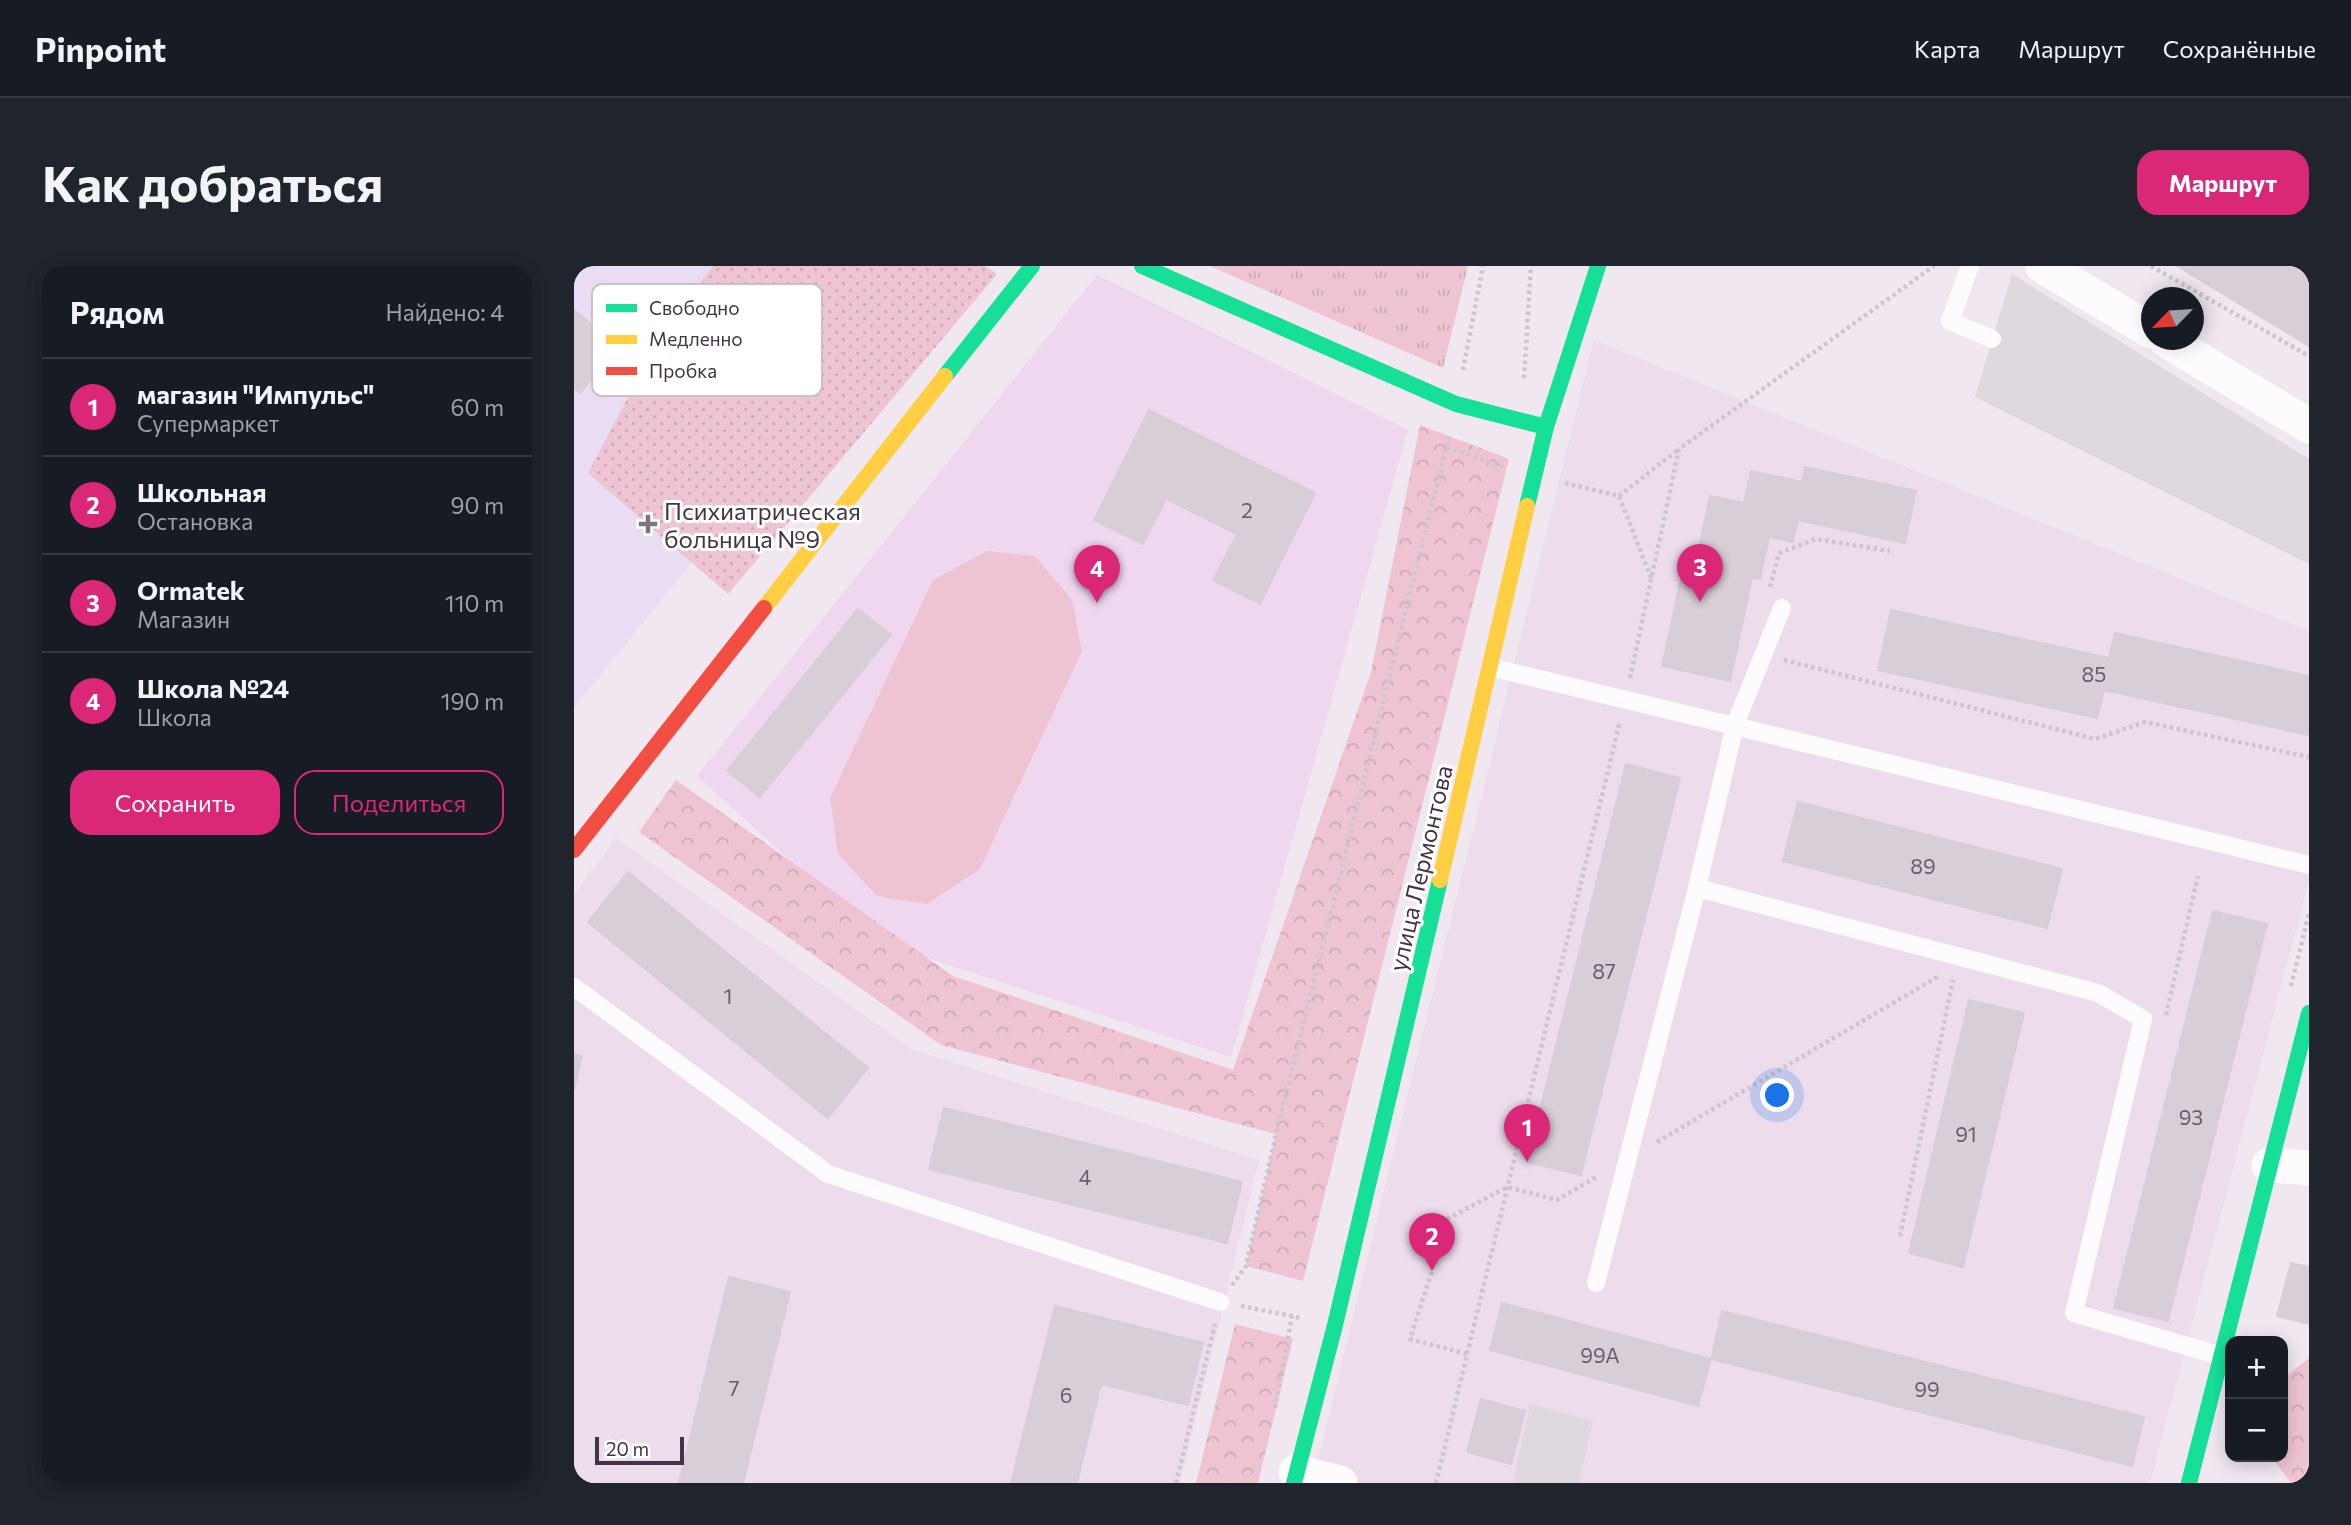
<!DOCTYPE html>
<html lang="ru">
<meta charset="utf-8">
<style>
:root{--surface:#171b24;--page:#20242c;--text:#f1f3f6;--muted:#9ea1a6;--line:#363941;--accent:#db2777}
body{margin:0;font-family:Commissioner,sans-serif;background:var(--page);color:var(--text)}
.controls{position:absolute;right:21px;bottom:21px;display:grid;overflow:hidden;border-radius:14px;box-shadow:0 4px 18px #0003}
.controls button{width:63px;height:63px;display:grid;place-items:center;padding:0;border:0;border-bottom:2px solid var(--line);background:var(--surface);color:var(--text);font:35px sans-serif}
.compass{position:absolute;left:1567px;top:21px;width:63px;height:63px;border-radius:50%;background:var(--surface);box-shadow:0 4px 18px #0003;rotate:245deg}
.scale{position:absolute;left:21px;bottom:18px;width:89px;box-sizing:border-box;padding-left:7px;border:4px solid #443346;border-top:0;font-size:19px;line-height:24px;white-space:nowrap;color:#443346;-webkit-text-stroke:5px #fff;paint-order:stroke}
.you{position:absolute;left:1204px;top:830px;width:24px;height:24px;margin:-18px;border:5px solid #fff;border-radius:50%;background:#1a73e8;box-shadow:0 0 0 10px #1a73e833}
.badge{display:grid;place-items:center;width:46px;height:46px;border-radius:50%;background:var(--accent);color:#fff;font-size:23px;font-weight:700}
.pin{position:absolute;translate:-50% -58px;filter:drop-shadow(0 2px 4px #0008)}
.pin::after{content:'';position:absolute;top:37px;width:24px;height:21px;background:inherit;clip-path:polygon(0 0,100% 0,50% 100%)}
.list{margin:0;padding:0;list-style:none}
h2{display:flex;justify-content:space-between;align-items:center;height:91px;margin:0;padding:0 28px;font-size:30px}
h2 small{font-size:23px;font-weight:400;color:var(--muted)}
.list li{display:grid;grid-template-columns:46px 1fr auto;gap:21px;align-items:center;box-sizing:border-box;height:98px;padding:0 28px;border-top:2px solid var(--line)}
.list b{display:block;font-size:26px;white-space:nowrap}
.list p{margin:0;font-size:23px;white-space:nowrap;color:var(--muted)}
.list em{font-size:23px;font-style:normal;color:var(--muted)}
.actions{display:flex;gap:14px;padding:21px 28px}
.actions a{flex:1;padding:16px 0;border:2px solid var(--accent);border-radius:21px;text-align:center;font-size:24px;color:var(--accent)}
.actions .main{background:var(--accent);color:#fff}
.map{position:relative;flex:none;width:1735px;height:1217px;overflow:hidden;border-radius:21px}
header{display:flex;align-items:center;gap:42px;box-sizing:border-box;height:98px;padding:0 35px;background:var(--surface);border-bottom:2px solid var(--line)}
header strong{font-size:33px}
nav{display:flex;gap:38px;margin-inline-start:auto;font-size:24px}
.intro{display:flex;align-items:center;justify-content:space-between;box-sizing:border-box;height:168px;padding:0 42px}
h1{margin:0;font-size:49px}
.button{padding:18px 32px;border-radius:21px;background:var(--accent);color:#fff;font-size:24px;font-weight:700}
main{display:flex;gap:42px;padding:0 42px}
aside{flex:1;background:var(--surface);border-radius:21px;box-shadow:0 4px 18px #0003}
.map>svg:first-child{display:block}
.residential{fill:#ecdcec}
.education{fill:#efd8ef}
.medical{fill:#e9ddf3}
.grass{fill:url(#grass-dots)}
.forest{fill:url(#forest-crowns)}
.park{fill:url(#park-tufts)}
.pitch{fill:#eec4d2}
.parking{fill:#dfd8df}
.building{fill:#d8ced8;stroke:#d8cdd8;stroke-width:2}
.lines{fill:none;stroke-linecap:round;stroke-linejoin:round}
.path{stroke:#cdc6ce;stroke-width:4.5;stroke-dasharray:3.5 3.5;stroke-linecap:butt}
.lane{stroke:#fdfbfd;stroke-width:18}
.street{stroke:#fdfbfd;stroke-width:35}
.fast{stroke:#16e098;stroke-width:16}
.slow{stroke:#ffcf43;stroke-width:16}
.jam{stroke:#f24e42;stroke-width:16}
.poi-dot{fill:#807282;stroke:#fff;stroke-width:2.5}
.labels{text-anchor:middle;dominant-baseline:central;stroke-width:6;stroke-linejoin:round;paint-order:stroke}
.number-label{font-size:21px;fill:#6a5b6c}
.poi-label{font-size:24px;fill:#443346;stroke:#fff;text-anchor:start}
.street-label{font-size:24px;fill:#443346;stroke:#fff}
.key{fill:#fff;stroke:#c7c2c8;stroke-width:2}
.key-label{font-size:19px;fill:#443346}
</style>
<header>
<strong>Pinpoint</strong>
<nav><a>Карта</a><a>Маршрут</a><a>Сохранённые</a></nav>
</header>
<div class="intro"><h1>Как добраться</h1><a class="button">Маршрут</a></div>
<main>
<aside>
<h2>Рядом<small>Найдено: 4</small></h2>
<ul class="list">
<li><span class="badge">1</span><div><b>магазин &quot;Импульс&quot;</b><p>Супермаркет</p></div><em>60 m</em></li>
<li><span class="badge">2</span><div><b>Школьная</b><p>Остановка</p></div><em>90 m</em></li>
<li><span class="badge">3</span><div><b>Ormatek</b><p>Магазин</p></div><em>110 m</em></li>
<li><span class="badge">4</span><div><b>Школа №24</b><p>Школа</p></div><em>190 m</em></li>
</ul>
<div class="actions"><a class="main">Сохранить</a><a>Поделиться</a></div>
</aside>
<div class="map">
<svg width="1735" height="1217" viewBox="0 0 1735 1217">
<defs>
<pattern id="grass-dots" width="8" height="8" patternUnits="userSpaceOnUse" patternTransform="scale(1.75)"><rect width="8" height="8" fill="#eec4d2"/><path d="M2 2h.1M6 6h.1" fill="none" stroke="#cda9b6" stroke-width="1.8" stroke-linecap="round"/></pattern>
<pattern id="forest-crowns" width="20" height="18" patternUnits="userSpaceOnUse" patternTransform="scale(1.75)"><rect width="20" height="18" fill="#eec4d2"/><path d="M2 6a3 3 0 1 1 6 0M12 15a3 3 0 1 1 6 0" fill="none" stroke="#cda9b6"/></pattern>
<pattern id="park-tufts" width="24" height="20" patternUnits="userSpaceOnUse" patternTransform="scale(1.75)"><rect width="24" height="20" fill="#eec4d2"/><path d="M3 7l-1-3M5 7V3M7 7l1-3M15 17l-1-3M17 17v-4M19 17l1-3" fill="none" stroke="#cda9b6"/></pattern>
</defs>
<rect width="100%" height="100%" fill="#f0e7f0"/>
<path class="residential" d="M1020 74 1735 365V614L1576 1217H738Z
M42 572 337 783 685 894 606 1217H0V628Z"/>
<path class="education" d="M523 9 834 164 657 791 307 677 123 510Z"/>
<path class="medical" d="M0 0H206L297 74 0 442Z"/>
<path class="grass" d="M139 0H411L423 8 154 328 14 207 92 60Z"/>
<path class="forest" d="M846 159 935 193 729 1015 672 1000 702 868 367 779 65 566 102 514 379 710 659 804 797 406Z
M661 1058 719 1073 684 1217H622Z
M1735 1092V1217H1717L1698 1191H1709V1113Z"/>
<path class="park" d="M636 0H894L869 102Z"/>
<path class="pitch" d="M413 285 461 290 498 334 508 385 406 603 353 638 303 630 264 588 256 532 359 314Z"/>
<path class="parking" d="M1438 8 1735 193V298L1401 131Z
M956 1138 1019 1155 1005 1217H939Z"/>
<path class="building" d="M1603 0H1735V80Z
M0 44 44 79 6 127 0 122Z
M575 144 741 227 686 338 639 314 663 268 592 233 569 278 520 254Z
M1231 201 1342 225 1331 277 1224 254 1219 276 1195 271 1186 313 1178 312 1156 415 1088 400 1111 295 1122 297 1136 230 1170 237 1177 205 1228 216Z
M284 343 317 369 186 531 153 505Z
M1317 344 1535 392 1541 367 1735 410 1734 469 1530 424 1523 452 1304 404Z
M1052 498 1106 512 1007 909 953 896Z
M1224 536 1488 603 1473 662 1209 595Z
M54 606 294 802 254 852 14 656Z
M1639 645 1693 658 1594 1055 1540 1042Z
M1395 734 1450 747 1389 1001 1335 987Z
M0 788 8 790 0 824Z
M370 842 668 916 653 977 355 903Z
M1717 997 1735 1001V1058L1703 1050Z
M155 1011 216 1026 169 1217H105Z
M928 1037 1137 1093 1124 1140 916 1084Z
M481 1040 629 1077 614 1139 527 1118 503 1217H437Z
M1148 1045 1570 1151 1558 1200 1137 1093Z
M907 1133 951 1145 937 1198 893 1186Z"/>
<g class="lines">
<path class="path" d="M1577 0 1735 90
M889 104 909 0
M950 112 957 0
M873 182 929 200
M991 217 1045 230 1078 314
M1045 230 1105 183
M1196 321 1205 287 1242 273 1316 285
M1210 394 1521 473 1571 456 1735 491
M1056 412 1105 183 1360 0
M1717 720 1735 647
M1592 749 1624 610
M1083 876 1365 710
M1326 970 1379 714
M658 1019 672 1000 702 868 875 171
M667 1040 727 1052
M893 1088 836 1073 858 1005 862 959 933 921 983 934 1024 910
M701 1142 718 1050
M602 1217 641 1058
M862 1217 1046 455"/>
<path class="lane" d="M1396 0 1376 55 1418 73
M916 401 1735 599
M1123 622 1524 727 1569 753 1500 1047 1647 1090
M0 721 254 908 646 1036
M1022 1017 1123 622 1161 459 1208 342"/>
<path class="street" d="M1469 0 1577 65
M1592 74 1735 160
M1695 899 1735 902
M722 1206 766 1217"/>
<path class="fast" d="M568 0 882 138 972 161
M371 110 458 0
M953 240 972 161 1024 0
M720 1217 761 1059 866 614
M1615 1217 1735 747"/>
<path class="slow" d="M190 342 371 110
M866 614 953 240"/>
<path class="jam" d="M0 584 190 342"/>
</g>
<path class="poi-dot" d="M70.5 247.5h7v7h7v7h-7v7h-7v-7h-7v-7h7z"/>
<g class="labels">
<g class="number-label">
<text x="673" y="243">2</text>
<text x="1520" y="407">85</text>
<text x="1349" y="599">89</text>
<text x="1030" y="704">87</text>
<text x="154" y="729">1</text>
<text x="1617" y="850">93</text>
<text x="1392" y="867">91</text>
<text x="511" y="910">4</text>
<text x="1026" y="1088">99А</text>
<text x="160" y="1121">7</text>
<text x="1353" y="1122">99</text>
<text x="492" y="1128">6</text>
</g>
<g class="poi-label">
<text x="90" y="244">Психиатрическая<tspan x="90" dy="28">больница №9</tspan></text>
</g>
<g class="street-label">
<text transform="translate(846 602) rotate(-77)">улица Лермонтова</text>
</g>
</g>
<rect x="18" y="18" width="230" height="112" rx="10" class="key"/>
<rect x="32" y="38" width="31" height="8" fill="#16e098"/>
<rect x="32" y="69" width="31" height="9" fill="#ffcf43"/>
<rect x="32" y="101" width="31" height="8" fill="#f24e42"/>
<g class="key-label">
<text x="75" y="49">Свободно</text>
<text x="75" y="80">Медленно</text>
<text x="75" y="112">Пробка</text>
</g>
</svg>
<div class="controls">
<button>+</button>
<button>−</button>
</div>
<svg class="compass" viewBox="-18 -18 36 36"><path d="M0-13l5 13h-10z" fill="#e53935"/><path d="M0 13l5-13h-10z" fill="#9ea1a6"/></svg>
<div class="scale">20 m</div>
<div class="you"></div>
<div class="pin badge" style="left:953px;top:896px">1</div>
<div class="pin badge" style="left:858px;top:1005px">2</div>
<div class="pin badge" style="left:1126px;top:336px">3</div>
<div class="pin badge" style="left:523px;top:337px">4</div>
</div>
</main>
